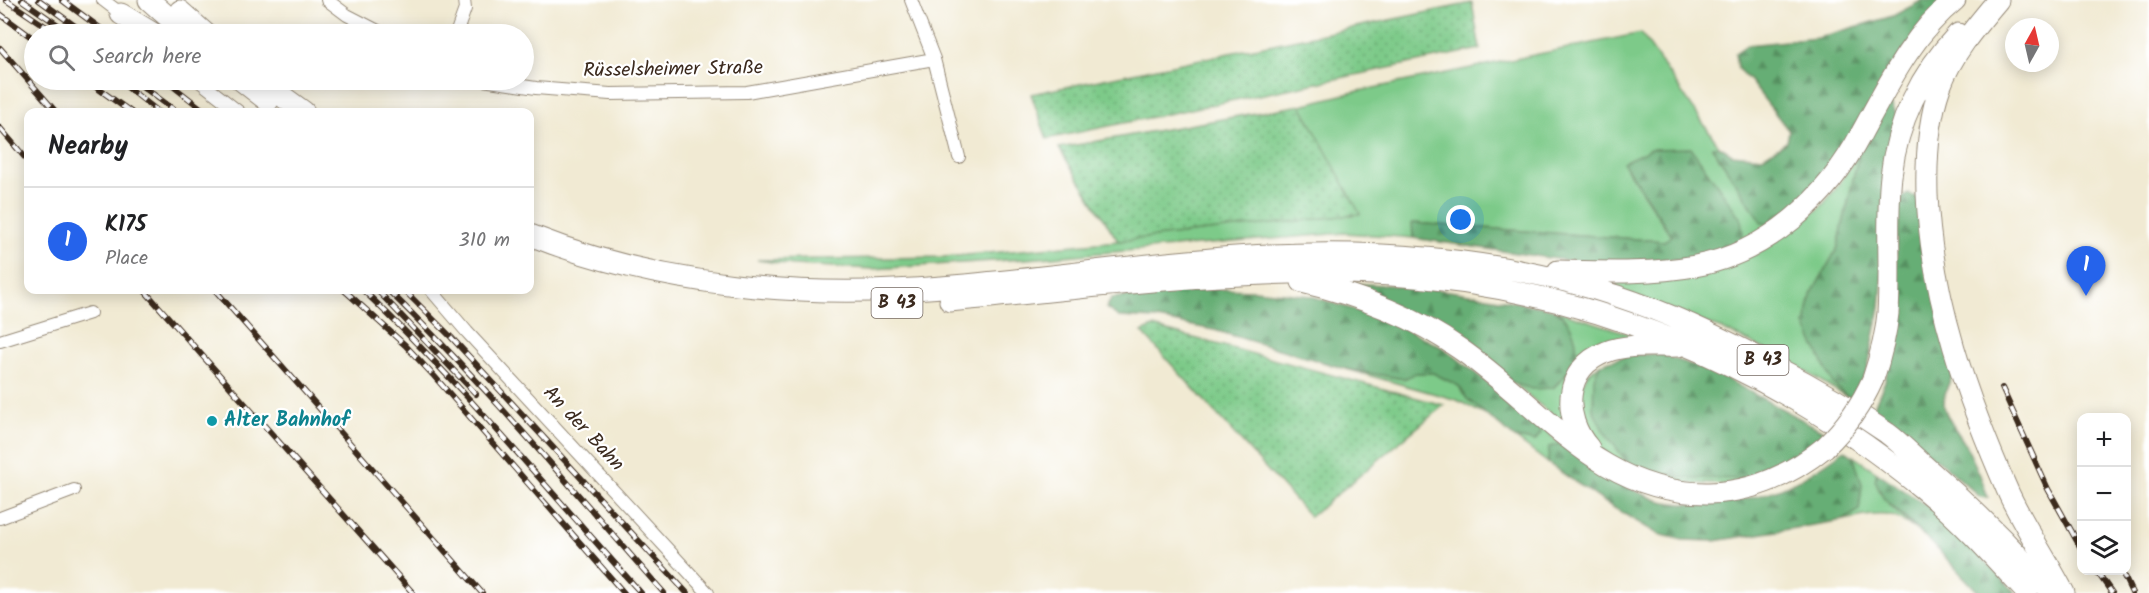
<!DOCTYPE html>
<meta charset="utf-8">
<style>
:root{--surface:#fff;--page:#f2f2f2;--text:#202124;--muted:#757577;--line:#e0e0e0;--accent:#2563eb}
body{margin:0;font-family:Kalam,sans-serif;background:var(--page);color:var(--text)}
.controls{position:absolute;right:18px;bottom:18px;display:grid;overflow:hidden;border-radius:12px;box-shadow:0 3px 15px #0003}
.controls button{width:54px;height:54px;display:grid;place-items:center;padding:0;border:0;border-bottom:2px solid var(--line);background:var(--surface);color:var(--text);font:30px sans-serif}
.compass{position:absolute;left:2005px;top:18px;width:54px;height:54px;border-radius:50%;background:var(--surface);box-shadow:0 3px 15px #0003;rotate:8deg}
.you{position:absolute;left:1461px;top:220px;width:21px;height:21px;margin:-15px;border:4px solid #fff;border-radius:50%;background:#1a73e8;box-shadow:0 0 0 9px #1a73e833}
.badge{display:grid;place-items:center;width:39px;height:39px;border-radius:50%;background:var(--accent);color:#fff;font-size:20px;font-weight:700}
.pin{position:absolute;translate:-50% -50px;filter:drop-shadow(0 2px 3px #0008)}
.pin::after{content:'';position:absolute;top:32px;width:21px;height:18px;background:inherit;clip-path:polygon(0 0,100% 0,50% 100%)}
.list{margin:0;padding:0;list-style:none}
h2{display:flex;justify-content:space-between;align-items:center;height:78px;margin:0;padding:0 24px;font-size:26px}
h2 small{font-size:20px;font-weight:400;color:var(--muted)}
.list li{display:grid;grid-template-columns:39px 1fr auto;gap:18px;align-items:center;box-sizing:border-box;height:108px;padding:0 24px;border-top:2px solid var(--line)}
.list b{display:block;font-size:22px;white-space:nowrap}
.list p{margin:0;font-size:20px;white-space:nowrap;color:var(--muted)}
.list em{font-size:20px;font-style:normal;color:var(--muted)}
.icon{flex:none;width:33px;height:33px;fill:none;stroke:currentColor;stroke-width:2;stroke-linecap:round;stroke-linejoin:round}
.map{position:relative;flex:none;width:2149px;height:593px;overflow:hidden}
.search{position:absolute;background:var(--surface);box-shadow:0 3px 15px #0003;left:24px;top:24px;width:510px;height:66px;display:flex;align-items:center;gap:15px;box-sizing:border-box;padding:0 21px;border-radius:33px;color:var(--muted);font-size:22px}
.panel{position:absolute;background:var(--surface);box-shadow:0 3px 15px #0003;left:24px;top:108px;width:510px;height:186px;border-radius:12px}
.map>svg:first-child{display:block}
.grass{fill:#7dca89;stroke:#5c7a54;stroke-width:1.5}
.forest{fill:url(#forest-firs);stroke:#506c4a;stroke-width:1.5}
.garden{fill:url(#garden-dots);stroke:#5c7a54;stroke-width:1.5}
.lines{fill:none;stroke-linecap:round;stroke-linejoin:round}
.street-casing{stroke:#968a78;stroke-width:14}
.highway-casing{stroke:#968a78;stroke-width:23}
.street{stroke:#fff;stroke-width:12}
.highway{stroke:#fff;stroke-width:21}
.rail-casing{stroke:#3b2a1e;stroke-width:6}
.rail{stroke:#fff;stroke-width:4;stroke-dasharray:11;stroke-linecap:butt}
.highway-bridge-casing{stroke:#968a78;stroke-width:23;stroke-linecap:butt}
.highway-bridge{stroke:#fff;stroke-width:21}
.culture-dot{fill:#0f9aa8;stroke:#fff;stroke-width:2}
.labels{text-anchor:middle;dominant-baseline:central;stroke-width:4.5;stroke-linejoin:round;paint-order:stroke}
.shield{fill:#fff;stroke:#766a62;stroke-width:1.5}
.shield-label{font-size:18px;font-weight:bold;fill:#3b2a1e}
.street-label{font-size:20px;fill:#3b2a1e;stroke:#fff}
.culture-label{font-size:20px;font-weight:bold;fill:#0d838f;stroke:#fff;text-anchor:start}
</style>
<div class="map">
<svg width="2149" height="593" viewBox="0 0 2149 593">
<defs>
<pattern id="forest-firs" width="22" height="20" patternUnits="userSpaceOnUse" patternTransform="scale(1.5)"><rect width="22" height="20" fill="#66ae75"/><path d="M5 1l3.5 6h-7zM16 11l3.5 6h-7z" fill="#558e5f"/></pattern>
<pattern id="garden-dots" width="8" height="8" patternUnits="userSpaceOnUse" patternTransform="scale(1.5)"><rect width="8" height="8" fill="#7dca89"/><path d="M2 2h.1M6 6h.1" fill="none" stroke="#68a46f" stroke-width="1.8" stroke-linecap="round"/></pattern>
</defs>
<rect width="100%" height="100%" fill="#fff"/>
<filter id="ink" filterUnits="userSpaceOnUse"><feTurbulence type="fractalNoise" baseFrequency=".0167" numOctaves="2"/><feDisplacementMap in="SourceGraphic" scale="12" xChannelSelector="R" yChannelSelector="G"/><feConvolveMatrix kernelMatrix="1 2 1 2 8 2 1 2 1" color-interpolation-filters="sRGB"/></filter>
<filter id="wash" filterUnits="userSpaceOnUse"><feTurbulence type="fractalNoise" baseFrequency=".008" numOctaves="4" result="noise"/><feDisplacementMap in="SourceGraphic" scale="24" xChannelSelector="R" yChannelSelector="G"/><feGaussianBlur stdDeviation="1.35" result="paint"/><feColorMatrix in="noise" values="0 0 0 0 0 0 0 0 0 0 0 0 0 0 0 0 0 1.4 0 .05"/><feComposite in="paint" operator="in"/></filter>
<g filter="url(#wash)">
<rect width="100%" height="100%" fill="#f1ead3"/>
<path class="grass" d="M1641 33 1719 146 1713 147 1719 158 1769 224 1777 214 1800 210 1742 244 1623 163 1672 237 1664 241 1413 223V238L1345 233 1040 258 873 269 793 265 757 260 944 257 1118 241 1359 214 1301 105 1354 92Z
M1859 153 1838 247 1811 295 1850 399 1785 359 1722 329 1575 278 1643 283 1703 274 1799 224 1820 208 1837 187Z
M1555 310 1652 341 1580 363 1572 431 1513 383 1553 388 1567 374 1575 358Z
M1600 364 1603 430 1627 462 1725 478 1748 479 1730 485 1666 482 1609 460 1583 426 1579 391 1587 375Z
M1346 369 1404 379 1415 373H1433L1459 386 1467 399 1491 418 1457 400Z
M1538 423 1560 444 1549 447 1548 463 1515 438 1535 441Z
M1853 456 1877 472C1871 498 1910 523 1928 539 1891 511 1890 511 1844 520L1859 510 1862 484Z"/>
<path class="forest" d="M1923 0H1944L1853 139 1800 210 1777 214 1769 224 1762 223 1712 147 1719 146 1732 154 1763 157 1787 142 1789 131 1750 81 1737 68 1735 53 1747 45 1817 38 1893 16Z
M1891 103 1896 114 1880 307 1867 372 1850 399 1833 384 1805 325 1811 295 1838 247 1859 153 1885 105Z
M1691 148 1741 219 1743 234 1739 242 1706 258 1590 264 1413 238 1412 223 1664 241 1672 236 1623 162 1651 149Z
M1909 194 1918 198 1954 370C1950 384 1944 388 1944 405 1944 416 1961 436 1966 446 1975 463 1983 480 1988 498L1980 497 1941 462 1870 416 1885 381 1895 334 1897 210 1900 198Z
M1342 284C1402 283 1467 292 1525 304 1534 306 1548 306 1556 311 1571 320 1580 341 1575 359 1571 371 1561 379 1553 388L1532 389 1513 383Z
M1215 289 1255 290 1311 296 1392 322 1445 349 1538 423 1541 433 1535 441 1515 438 1467 399 1459 386 1433 373H1415L1404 379 1346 369 1214 330 1157 319 1119 317 1106 308 1112 298Z
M1660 354 1715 373 1825 432 1810 451 1748 479 1684 478 1647 472 1627 462 1603 430 1593 409 1594 378 1600 364 1629 355Z
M1560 444C1591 465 1620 487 1655 499 1672 505 1693 505 1710 504 1767 499 1799 484 1844 450L1853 456 1862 484 1859 510 1844 520 1715 541 1683 540 1658 534 1606 503 1548 463 1549 447Z
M1877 472 1937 513 2016 593H1979L1928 539 1884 499 1875 480Z"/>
<path class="garden" d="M1472 3 1480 49 1047 139 1031 94Z
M1301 105 1360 214 1118 241 1059 148Z
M1153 327 1444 405 1310 517 1142 332Z"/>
</g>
<g filter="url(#ink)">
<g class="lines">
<defs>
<path id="street" d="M103 0 124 16
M327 0 347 15 384 34
M911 0 934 59 959 157
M456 34 465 9 464 0
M198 80 239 112
M483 80 536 88 610 94 747 92 934 59
M431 290 467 332 708 593
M0 341 90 313
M0 518 74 490"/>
<path id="highway" d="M149 0 187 34
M1998 0C1976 26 1952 54 1940 87 1928 121 1926 158 1927 194 1931 298 1967 399 2009 494 2025 528 2047 560 2064 593
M180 11 206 34
M121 14 154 34
M241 80 268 101
M260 80 304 112
M530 235C658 286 804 299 942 287 1040 279 1137 264 1236 257 1363 248 1495 256 1617 296 1672 314 1724 339 1774 366 1813 386 1851 408 1887 433 1902 444 1916 459 1930 471 1974 509 2014 549 2052 593
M1558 271C1604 272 1650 274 1695 266 1768 253 1827 198 1861 134 1887 87 1912 34 1955 0
M1302 282C1358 295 1412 315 1460 349 1541 405 1600 495 1709 493 1753 492 1792 474 1825 447
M950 301C1096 287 1244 266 1391 275 1586 287 1772 365 1923 489 1961 520 1994 557 2027 593
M1873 379C1880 358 1886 336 1888 313 1891 267 1886 221 1891 176 1897 122 1921 73 1958 34
M1589 448C1562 417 1563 368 1606 352 1628 343 1656 347 1679 346"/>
</defs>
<use href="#street" class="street-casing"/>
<use href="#highway" class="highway-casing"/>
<use href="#street" class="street"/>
<use href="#highway" class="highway"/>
<defs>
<path id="rail" d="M6 0 57 34
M22 0 71 34
M39 0 86 34
M62 0 108 34
M0 14 34 39
M0 48 56 112
M86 80 131 112
M118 80 159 112
M134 80 177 112
M165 80 206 112
M0 128 28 161
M144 290 413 593
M215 290 482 593
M344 290 405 345 434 376 624 593
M363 290C462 384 549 491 641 593
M377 290 476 394
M388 290C486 385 574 491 664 593
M404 290 451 337 687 593
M2002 388 2048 489 2082 550
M2096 570 2112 593
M2121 570 2132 593"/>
</defs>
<use href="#rail" class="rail-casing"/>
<use href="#rail" class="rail"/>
<defs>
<path id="highway-bridge" d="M1825 447C1846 427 1861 406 1873 379"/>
</defs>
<use href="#highway-bridge" class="highway-bridge-casing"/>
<use href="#highway-bridge" class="highway-bridge"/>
</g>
</g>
<circle class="culture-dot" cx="212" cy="421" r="6"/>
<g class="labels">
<g class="shield">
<rect x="871.5" y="288" width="51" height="30" rx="4.5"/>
<rect x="1737.5" y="345" width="51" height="30" rx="4.5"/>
</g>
<g class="shield-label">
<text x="897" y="303">B 43</text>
<text x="1763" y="360">B 43</text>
</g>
<g class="street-label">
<text transform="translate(673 70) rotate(-1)">Rüsselsheimer Straße</text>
<text transform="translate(583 429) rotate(47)">An der Bahn</text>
</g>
<g class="culture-label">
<text x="224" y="421">Alter Bahnhof</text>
</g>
</g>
</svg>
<div class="controls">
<button>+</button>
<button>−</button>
<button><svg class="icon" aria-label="layers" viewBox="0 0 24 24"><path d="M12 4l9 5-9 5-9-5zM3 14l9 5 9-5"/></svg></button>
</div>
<svg class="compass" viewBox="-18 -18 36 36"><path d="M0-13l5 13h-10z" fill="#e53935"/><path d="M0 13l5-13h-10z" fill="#757577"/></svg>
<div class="you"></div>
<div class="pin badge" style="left:2086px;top:296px">1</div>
<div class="search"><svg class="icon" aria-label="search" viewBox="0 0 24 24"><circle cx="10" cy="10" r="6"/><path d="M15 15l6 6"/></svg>Search here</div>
<section class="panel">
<h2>Nearby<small></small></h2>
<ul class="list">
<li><span class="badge">1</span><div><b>K175</b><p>Place</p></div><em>310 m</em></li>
</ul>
</section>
</div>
